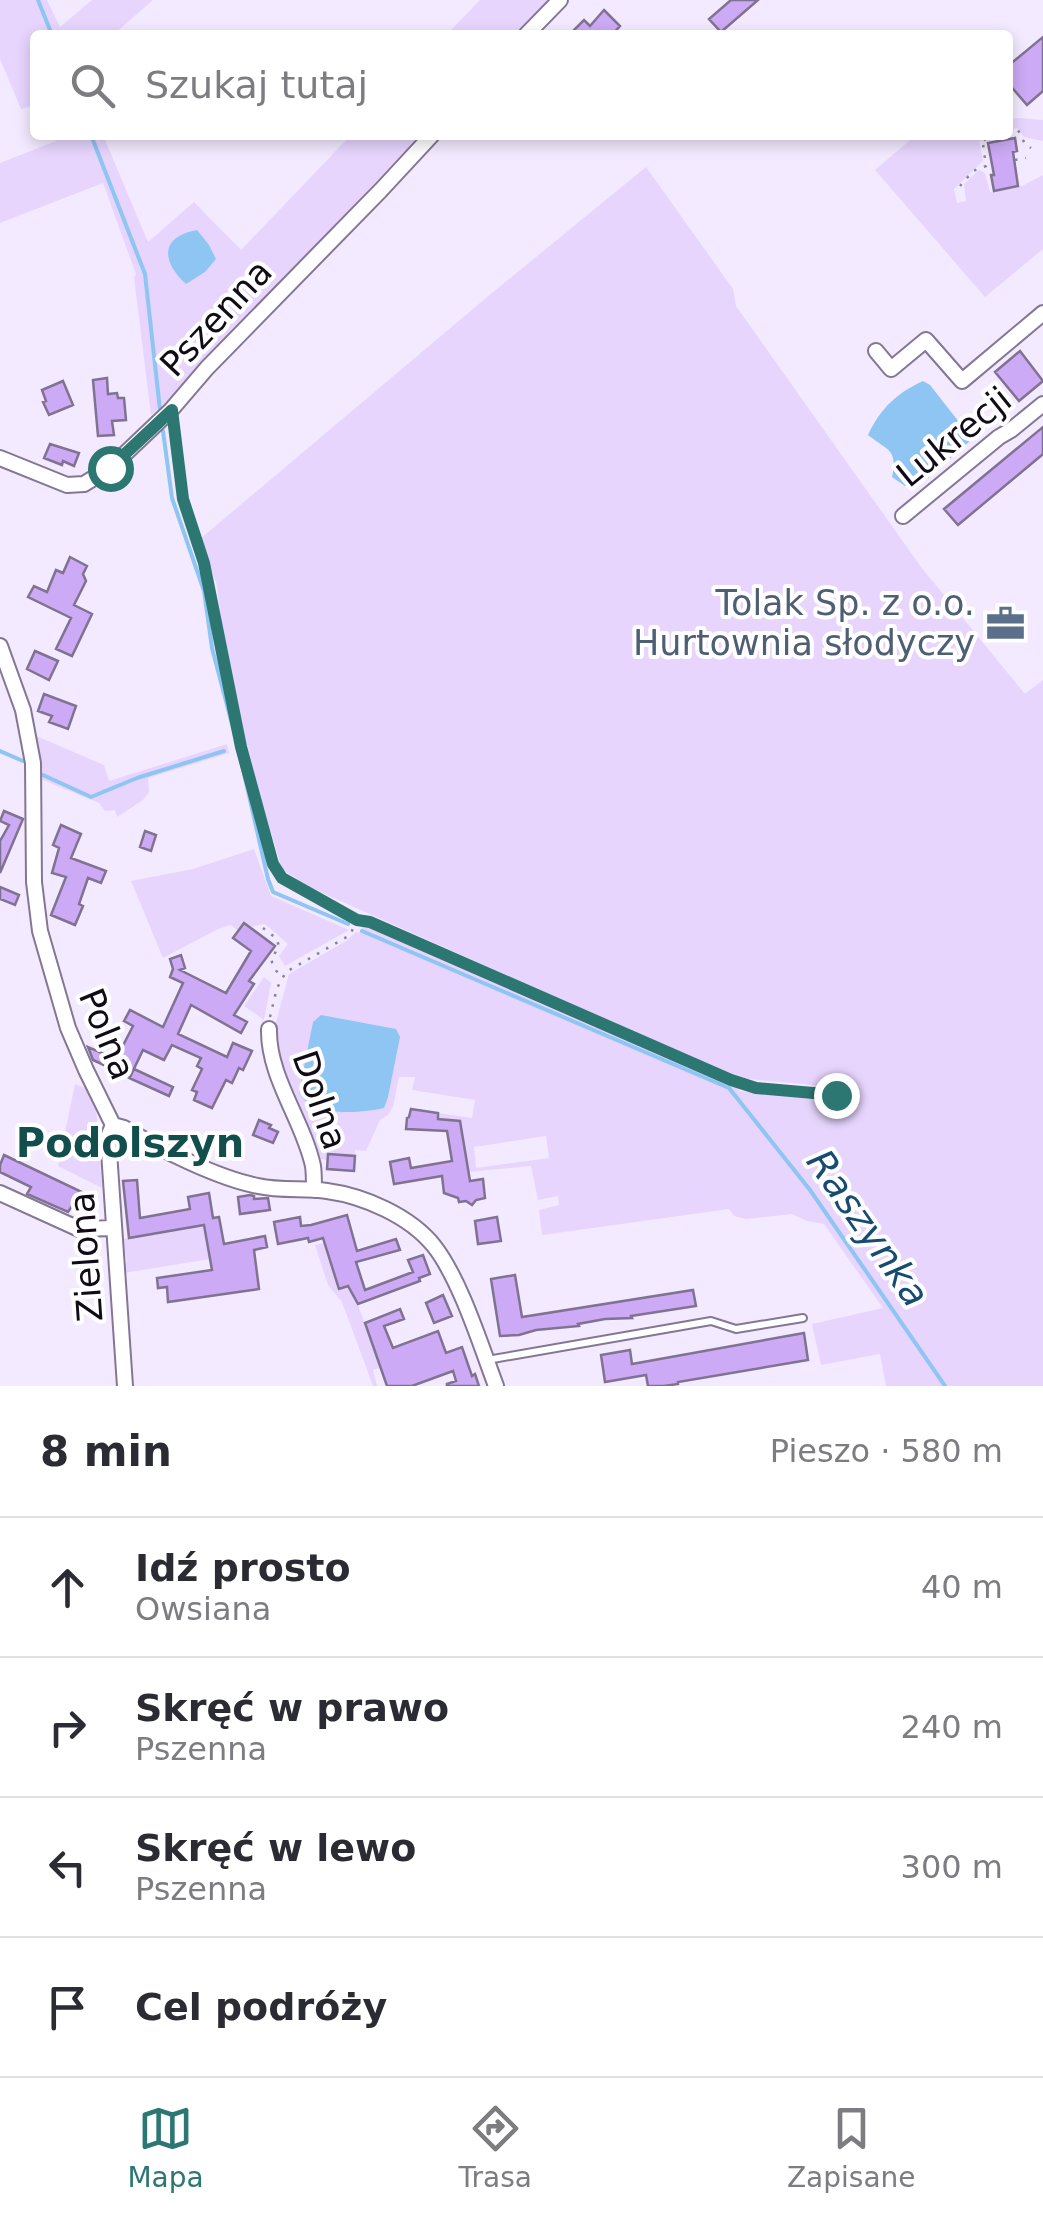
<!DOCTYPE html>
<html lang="pl">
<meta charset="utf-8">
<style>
:root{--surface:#fff;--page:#f2f2f3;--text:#2b2b33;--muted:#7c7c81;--line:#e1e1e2;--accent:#2d7773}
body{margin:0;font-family:"DejaVu Sans",sans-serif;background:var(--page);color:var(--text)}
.stop{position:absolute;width:30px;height:30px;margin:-22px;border:8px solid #2d7773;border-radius:50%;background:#fff}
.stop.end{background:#2d7773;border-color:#fff;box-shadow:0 2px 10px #0008}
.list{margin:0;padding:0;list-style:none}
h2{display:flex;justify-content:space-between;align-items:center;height:130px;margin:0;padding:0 40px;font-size:42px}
h2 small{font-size:32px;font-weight:400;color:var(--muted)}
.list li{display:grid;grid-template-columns:65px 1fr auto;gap:30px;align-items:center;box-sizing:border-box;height:140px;padding:0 40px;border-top:2px solid var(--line)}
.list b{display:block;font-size:38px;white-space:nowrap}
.list p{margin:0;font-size:32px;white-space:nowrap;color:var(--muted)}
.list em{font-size:32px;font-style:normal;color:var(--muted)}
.icon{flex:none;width:55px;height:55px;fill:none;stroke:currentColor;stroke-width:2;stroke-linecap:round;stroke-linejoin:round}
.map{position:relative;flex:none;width:1043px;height:1386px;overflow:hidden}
.search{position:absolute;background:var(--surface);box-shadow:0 5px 15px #0003;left:30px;right:30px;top:30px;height:110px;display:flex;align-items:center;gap:25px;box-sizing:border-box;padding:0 35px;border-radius:10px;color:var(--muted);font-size:38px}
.sheet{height:690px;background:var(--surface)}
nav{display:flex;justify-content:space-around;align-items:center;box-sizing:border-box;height:140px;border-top:2px solid var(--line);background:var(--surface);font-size:28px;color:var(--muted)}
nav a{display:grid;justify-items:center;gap:5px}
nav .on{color:var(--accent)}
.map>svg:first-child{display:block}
.green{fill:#e7d5fe;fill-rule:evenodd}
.water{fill:#8ec5f3}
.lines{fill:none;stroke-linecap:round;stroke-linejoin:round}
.stream{stroke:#8ec5f3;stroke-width:4}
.building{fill:#ccaaf5;stroke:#807291;stroke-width:2.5}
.service-casing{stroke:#847796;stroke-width:10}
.minor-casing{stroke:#847796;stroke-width:18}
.path{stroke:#8a8393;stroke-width:2.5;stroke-dasharray:2.5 8;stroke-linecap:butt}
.service{stroke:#fff;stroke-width:6}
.minor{stroke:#fff;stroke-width:14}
.route{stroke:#2d7773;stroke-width:12}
.labels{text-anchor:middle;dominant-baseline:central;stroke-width:8;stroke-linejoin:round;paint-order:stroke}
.street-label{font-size:35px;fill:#110b17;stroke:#fff}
.service-label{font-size:35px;fill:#4e5e75;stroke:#fff;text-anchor:end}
.water-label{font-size:38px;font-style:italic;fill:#174b71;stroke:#fff}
.quarter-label{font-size:40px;font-weight:bold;fill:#114e4c;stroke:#fff}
</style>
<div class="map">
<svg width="1043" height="1386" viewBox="0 0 1043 1386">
<rect width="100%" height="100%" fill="#f3eaff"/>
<path class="green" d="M0 0H47L60 27 92 0H153L113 35H35V105L21 109 0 59Z
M480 0H548L515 35H446Z
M1019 118 1043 120V141L1024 137 1017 128 1008 130V119Z
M60 135H103L148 242 194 202 241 250 351 135H420L176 393 151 415 134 277 136 274 103 183 0 223V163L61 139Z
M916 135H978L984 140 979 141 983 161 954 189 957 203 966 201 964 184 979 170 985 173 990 192 1022 186 1043 175V249L985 297 875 170Z
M646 167 733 289 736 306 921 567 1025 694 1043 680V1386H886L880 1354 821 1365 812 1324 883 1308 824 1224 807 1221 792 1214 746 1219 734 1216 729 1209 542 1235 539 1210 559 1205 558 1196 538 1200 531 1166 468 1172 460 1121 438 1119V1113L472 1118 475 1100 412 1090 415 1077H399L393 1107 388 1115 380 1120 366 1151 355 1150V1156L329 1154 328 1160 320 1159 301 1118 272 1037 289 974 346 941 356 932 359 933 364 924 734 1084 740 1091 829 1101 854 1100 856 1089 738 1078 309 887 282 869 250 764 227 672 217 585 200 539 486 298ZM546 1136 549 1158 476 1168 474 1147Z
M34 735 104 765 109 781 227 744 229 753 148 778 149 792 143 800 117 817 115 810 105 811 99 803 38 778Z
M254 849 271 896 349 930 285 966 279 956 288 944 265 924C259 923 247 930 238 931L231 925 218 929 163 958 131 881 193 869Z
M264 977 271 983 264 1020 244 1006Z
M75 1084 87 1089 96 1107 102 1188 58 1166Z
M203 1220 210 1259 124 1273V1266L127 1261 122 1239 193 1227Z
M324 1243 339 1289 348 1286 351 1292 364 1287 368 1300 358 1305 379 1360 398 1362 373 1370 377 1386H373L342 1302 328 1285 315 1245Z"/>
<path class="water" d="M197 230 209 245 216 259 205 272 186 284C162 262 159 237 197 230Z
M923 381 930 385 970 436V441L926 480 905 486 892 477C898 449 888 451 868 435 880 409 897 393 923 381Z
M321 1015 396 1029 400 1037 388 1097 384 1108C361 1113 309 1118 299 1092L313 1022Z"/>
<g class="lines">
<path class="stream" d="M38 0 52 35
M91 135 145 274 160 410
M163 431 172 498 204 591 212 648 238 747 268 879 273 892 348 924
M0 751 23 761
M43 775 91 797 137 778 224 751
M362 931 729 1088 810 1190 945 1386"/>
</g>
<path class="building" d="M731 0H758L721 32 709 19Z
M604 10 620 26 612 35H569L584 20 590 26Z
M1043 37V91L1027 105 1008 83V66Z
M1015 138 1017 151 1013 152 1018 186 994 191 991 175H994L988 143Z
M1020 351 1043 381 1019 401 995 372Z
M107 378 108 394 117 393 118 398H124L126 420 112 421 114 435 98 436 93 380Z
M63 381 73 405 49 415 43 402 46 401 42 390Z
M1043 427V454L958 525 944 509Z
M50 444 79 453 74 466 63 461 62 465 44 458Z
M70 557 87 566 83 574 86 581 74 605 92 614 72 656 56 649 71 618 28 597 34 586 47 592 56 570 63 573Z
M35 651 58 661 49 680 27 669Z
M44 694 76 706 68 729 49 722 52 716 38 711Z
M4 811 23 819 0 873V841L9 825 0 821Z
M61 825 81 834 71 858 106 871 101 883 88 878 79 904 83 906 75 925 51 915 66 877 52 873 59 848 53 845Z
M145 831 156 835 151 851 140 847Z
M0 887 19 895 15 905 0 899Z
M244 923 275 946 249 981 254 984 234 1015 247 1022 241 1033 191 1005 178 1034 227 1057 233 1043 252 1051 243 1070 239 1068 232 1083 226 1080 212 1108 194 1100 197 1092 192 1090 202 1069 197 1066 201 1058 172 1045 164 1060 143 1050 130 1077 93 1060 88 1047 116 1059 133 1026 124 1021 130 1010 163 1027 183 983 170 977 173 969 170 959 181 955 185 968 180 970 226 993 251 951 233 938Z
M134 1069 173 1087 169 1096 129 1078Z
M411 1109 438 1113V1119L460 1121 470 1181 483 1179 485 1198 476 1200 472 1205 466 1201 459 1202 458 1198 444 1193 442 1176 394 1184 390 1162 409 1158 411 1168 452 1161 447 1131 406 1129 407 1118 409 1117Z
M259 1120 271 1125 269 1128 278 1132 273 1143 253 1135Z
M328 1154 355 1156 354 1171 327 1169Z
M4 1155 84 1193 77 1208 72 1206 68 1212 27 1194 31 1187 0 1172V1165Z
M137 1180 140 1218 190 1209 188 1197 209 1193 213 1218 219 1217 224 1244 265 1236 267 1247 254 1250 259 1289 168 1302 167 1287 158 1288 157 1278 212 1270 204 1225 129 1238 123 1181Z
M250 1195 254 1196V1199L268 1198 270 1210 240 1214 238 1197Z
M347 1215 357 1251 396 1239 400 1250 356 1262 365 1290 413 1272 408 1260 423 1255 430 1274 419 1278 420 1281 358 1304 348 1286 339 1289 323 1238 309 1242 308 1238 278 1244 274 1222 300 1217 301 1226 311 1225Z
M497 1217 501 1241 478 1244 475 1221Z
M515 1275 522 1317 693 1290 696 1306 631 1316 632 1318 605 1319 578 1324 579 1326 536 1330 519 1335 500 1336 491 1279Z
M443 1295 452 1316 434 1323 426 1303Z
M400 1309 404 1319 384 1326 393 1348 438 1331 446 1353 462 1347 472 1376 475 1374 479 1386H447V1384L456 1381 453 1371 412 1386H387L365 1323Z
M804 1333 808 1360 678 1382V1384L664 1386H648L646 1375 605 1382 601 1355 630 1350 632 1364Z"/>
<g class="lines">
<defs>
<path id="service" d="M487 1360 711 1321 736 1329 803 1318"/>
<path id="minor" d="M526 35 560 0
M876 351 891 369 926 340 962 381 1043 313
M0 458 67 485 84 484 110 468 171 410 207 368 381 190 432 135
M903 516 999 437 1011 430 1043 404
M0 646 23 710 33 763 34 882 40 931 68 1028 86 1070 113 1125 124 1128C160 1149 217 1178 258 1186 280 1191 304 1188 327 1191 364 1196 410 1216 434 1246 460 1279 481 1346 496 1386
M269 1029C268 1077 303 1120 313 1166 314 1173 314 1182 314 1190
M113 1125 108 1137 125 1386
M0 1193 79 1229 114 1228"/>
</defs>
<use href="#service" class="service-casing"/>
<use href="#minor" class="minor-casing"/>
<path class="path" d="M1008 130H1018L1025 144 1031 148
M1015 160 1026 158
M960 186 973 171 986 166 983 144 987 143 982 135
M173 426 183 499 204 563 215 609 217 637 241 747 273 863 282 879 357 921 370 922 731 1080 756 1088 836 1095
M263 928 276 938 279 946 271 960 280 978
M270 1017 277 988 286 972 350 935 356 922"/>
<use href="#service" class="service"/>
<use href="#minor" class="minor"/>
</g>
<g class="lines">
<path class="route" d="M110 468 172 410 183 499 204 563 241 747 273 864 282 878 357 920 370 922 731 1080 756 1088 836 1095"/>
</g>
<defs>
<symbol id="office-bare" viewBox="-9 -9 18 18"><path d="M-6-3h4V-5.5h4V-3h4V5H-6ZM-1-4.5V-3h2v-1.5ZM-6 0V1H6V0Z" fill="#5c6f8a" stroke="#fff" stroke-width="2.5" paint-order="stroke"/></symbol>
</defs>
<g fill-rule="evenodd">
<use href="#office-bare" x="978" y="596" width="55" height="55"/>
</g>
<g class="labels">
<g class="street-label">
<text transform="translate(216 318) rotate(-47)">Pszenna</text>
<text transform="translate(954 437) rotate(-39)">Lukrecji</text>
<text transform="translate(107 1034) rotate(68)">Polna</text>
<text transform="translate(320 1100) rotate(71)">Dolna</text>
<text transform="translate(86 1257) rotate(-94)">Zielona</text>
</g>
<g class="service-label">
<text x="975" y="603">Tolak Sp. z o.o.<tspan x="975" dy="40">Hurtownia słodyczy</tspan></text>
</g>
<g class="water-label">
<text transform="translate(868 1228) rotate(55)">Raszynka</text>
</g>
<g class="quarter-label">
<text x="130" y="1143">Podolszyn</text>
</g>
</g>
</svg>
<div class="stop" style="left:110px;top:468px"></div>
<div class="stop end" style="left:836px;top:1095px"></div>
<div class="search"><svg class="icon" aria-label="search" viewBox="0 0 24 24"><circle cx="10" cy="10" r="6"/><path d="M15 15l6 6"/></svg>Szukaj tutaj</div>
</div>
<section class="sheet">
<h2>8 min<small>Pieszo · 580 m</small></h2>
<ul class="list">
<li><svg class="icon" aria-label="ahead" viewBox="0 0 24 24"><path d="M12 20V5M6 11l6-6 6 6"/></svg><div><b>Idź prosto</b><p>Owsiana</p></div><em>40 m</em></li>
<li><svg class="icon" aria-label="right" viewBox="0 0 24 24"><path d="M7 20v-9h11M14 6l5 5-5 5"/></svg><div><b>Skręć w prawo</b><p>Pszenna</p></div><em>240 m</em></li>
<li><svg class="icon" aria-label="left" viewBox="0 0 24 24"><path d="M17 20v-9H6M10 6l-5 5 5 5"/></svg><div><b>Skręć w lewo</b><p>Pszenna</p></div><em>300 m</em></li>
<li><svg class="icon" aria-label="arrive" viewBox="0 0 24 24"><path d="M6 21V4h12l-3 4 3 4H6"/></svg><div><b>Cel podróży</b></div></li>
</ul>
</section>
<nav>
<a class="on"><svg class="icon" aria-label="map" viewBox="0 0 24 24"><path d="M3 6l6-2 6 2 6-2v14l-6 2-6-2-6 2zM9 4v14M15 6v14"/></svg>Mapa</a>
<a><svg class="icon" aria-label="directions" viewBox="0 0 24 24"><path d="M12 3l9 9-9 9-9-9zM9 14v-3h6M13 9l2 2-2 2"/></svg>Trasa</a>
<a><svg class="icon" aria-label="saved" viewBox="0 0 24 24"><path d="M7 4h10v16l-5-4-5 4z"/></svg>Zapisane</a>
</nav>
